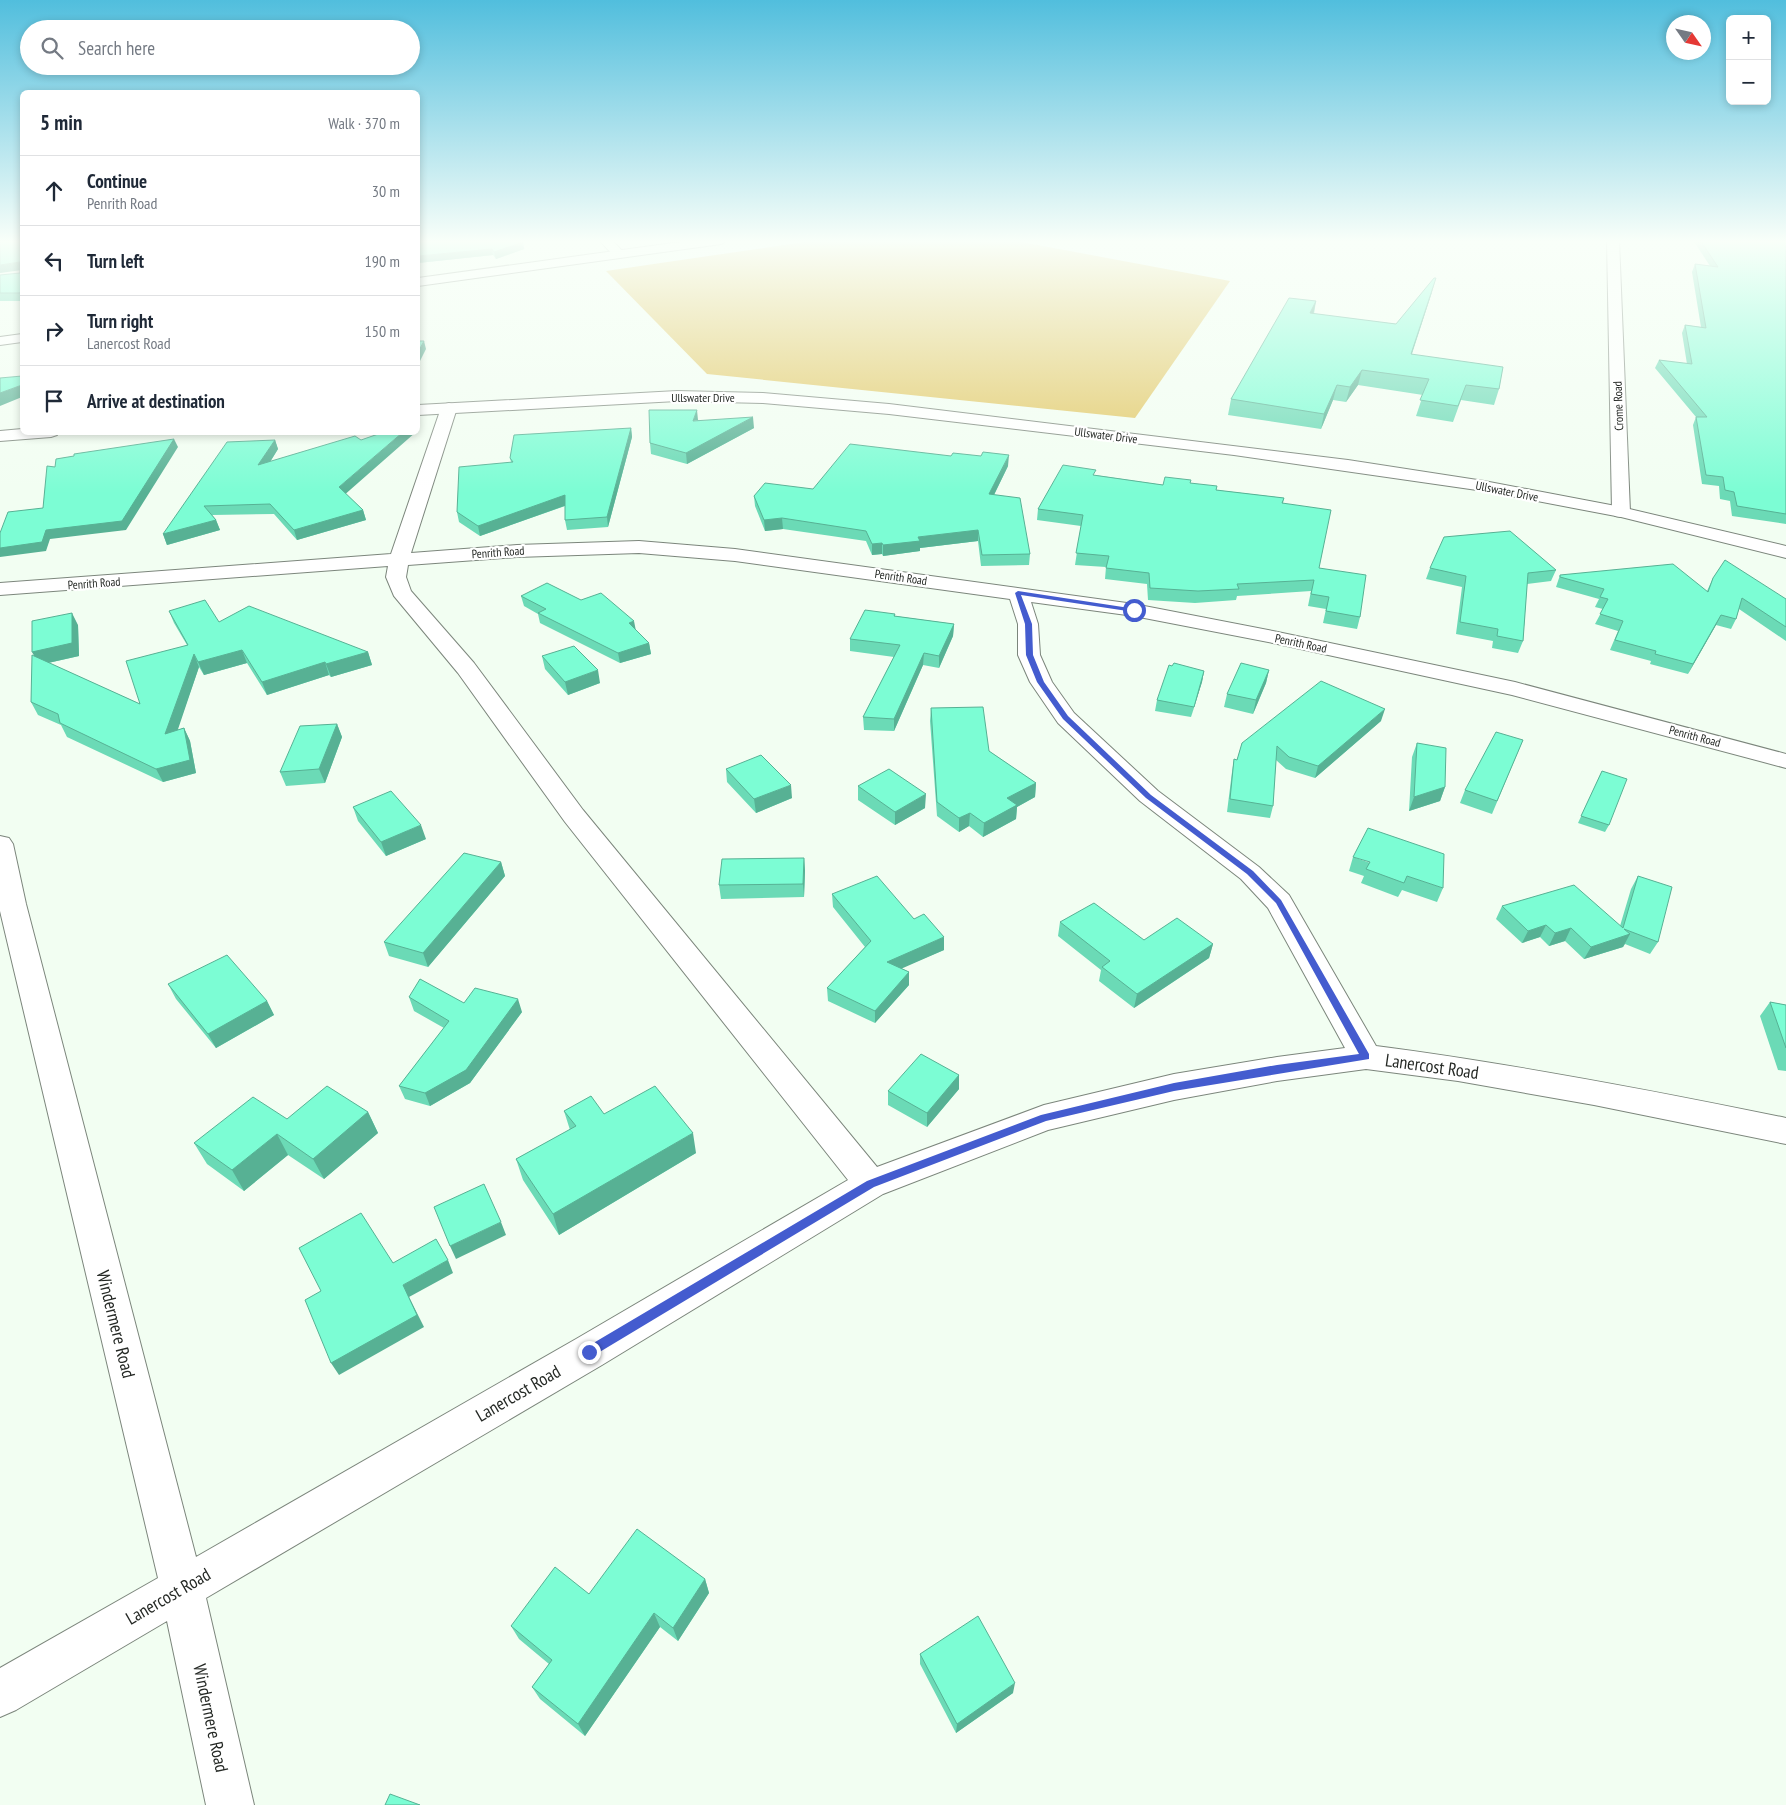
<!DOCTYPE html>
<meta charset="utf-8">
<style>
:root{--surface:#fff;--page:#f6f6f7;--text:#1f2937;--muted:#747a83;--line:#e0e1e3}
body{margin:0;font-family:"PT Sans Narrow",sans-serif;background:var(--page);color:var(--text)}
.controls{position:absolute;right:15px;top:15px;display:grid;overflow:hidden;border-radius:8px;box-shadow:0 2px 8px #0003}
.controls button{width:45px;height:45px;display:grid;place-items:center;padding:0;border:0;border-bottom:1px solid var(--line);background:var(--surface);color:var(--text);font:25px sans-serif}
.compass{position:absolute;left:1666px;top:15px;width:45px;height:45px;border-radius:50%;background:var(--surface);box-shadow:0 2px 8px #0003;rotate:124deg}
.stop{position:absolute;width:15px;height:15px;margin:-11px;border:4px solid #445ccf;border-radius:50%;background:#fff}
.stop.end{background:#445ccf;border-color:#fff;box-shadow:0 1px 5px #0008}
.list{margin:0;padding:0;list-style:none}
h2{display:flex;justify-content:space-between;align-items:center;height:65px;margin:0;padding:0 20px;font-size:21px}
h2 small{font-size:16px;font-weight:400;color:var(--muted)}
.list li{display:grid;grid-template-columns:32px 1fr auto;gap:15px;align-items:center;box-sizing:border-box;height:70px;padding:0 20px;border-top:1px solid var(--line)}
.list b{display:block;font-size:19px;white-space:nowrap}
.list p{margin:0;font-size:16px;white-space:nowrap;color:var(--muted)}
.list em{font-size:16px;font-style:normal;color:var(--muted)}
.icon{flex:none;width:28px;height:28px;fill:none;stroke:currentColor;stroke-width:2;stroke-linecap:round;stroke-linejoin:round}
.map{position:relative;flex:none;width:1786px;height:1805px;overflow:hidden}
.search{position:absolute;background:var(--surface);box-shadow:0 2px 8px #0003;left:20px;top:20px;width:400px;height:55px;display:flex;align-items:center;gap:12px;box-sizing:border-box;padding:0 18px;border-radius:28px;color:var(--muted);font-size:19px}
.panel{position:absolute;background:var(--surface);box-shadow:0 2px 8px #0003;left:20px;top:90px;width:400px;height:345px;border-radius:8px}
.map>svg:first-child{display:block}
.green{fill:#e1c763}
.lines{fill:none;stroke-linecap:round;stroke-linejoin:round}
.street-casing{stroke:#7c867c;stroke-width:2}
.secondary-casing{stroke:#7c867c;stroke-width:2}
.street{fill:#fff;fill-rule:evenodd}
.secondary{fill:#fff;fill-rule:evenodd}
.wall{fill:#6bdab6}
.shaded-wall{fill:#57b194}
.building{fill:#7cfdd4;stroke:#57b194}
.route{fill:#445ccf}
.labels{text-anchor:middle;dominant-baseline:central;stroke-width:4.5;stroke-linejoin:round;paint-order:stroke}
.far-street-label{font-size:12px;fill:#252925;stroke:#fff}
.near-street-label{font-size:18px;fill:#252925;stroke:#fff}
</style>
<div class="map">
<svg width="1786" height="1805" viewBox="0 0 1786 1805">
<rect width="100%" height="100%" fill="#f2fef2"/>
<path class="green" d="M818 240H1011L1230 281 1135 418 707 374 606 271Z"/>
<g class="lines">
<defs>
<path id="street" d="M599 240H612L625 254 623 257H615Z
M1607 240H1619L1630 512 1627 516 1621 517 1615 516 1612 512Z
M449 403 455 405 457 408 411 553 517 545 639 541 735 549 1134 604 1273 631 1515 682 1786 754V768L1512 695 1273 643 1134 616 1031 602 1038 624 1040 655 1052 682 1074 713 1158 791 1259 867 1289 895 1376 1046C1514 1064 1650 1090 1786 1118V1144L1594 1105 1458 1081 1366 1069 1277 1081 1174 1100 1048 1130 883 1194 602 1365 206 1598 254 1805H206L167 1621 16 1710 0 1717V1668L158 1578 0 911V836L9 838 13 844 26 904 196 1557 576 1339 848 1180 565 822 458 673 394 596 386 577 388 566 0 595V583L391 554 441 408 443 405ZM639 553 735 561 1010 599 1018 624V655L1030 682 1058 723 1140 801 1241 879 1268 908 1345 1048 1277 1057 1174 1074 1044 1105 877 1167 583 810 474 663 411 591 406 577 408 565 517 557Z"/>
<path id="secondary" d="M695 240H727L721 244 418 286V278Z
M22 334V342L0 345V337Z
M677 391 763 393 889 404 1348 460 1484 481 1621 507 1786 546V558L1621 517 1484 491 1234 455 889 414 763 403 677 401 418 415V405Z
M22 429V432H59L57 435 51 437 0 441V431Z"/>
</defs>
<use href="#street" class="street-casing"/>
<use href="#secondary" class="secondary-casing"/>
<use href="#street" class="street"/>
<use href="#secondary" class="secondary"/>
</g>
<path class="wall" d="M22 240V301H0V275L20 273Z
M1693 240H1786V524L1732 516 1730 501 1720 499 1719 486 1702 484 1693 425 1696 417 1655 368 1659 360 1687 364 1682 333 1685 325 1701 327 1692 272 1695 264 1710 266Z
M523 242 524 249 496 259 493 255 418 263Z
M1432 292 1412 354 1499 389 1494 405 1461 400 1453 422 1416 416 1423 395 1358 385 1346 402 1333 400 1321 429 1228 415 1231 399 1316 301 1314 314 1396 324Z
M698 420 754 428 687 464 651 454 650 443Z
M631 428 632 437 608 527 567 530 565 520V506L480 536 459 522 457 512 511 462 510 458Z
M275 440 278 449 270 462 345 494 363 510 366 520 297 540 274 514 212 515 216 520 220 530 167 545 163 534Z
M951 456 1008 466 994 495 1030 554 1029 565 981 566 978 541 920 548V551L883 556 882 554 872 555 866 541 783 529 765 531 755 506 754 496 813 489Z
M1095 475 1163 485 1190 483 1216 490 1284 498 1283 503 1319 568 1360 617 1357 629 1323 623 1326 609 1308 606 1311 591 1237 596 1236 600 1195 603 1148 600 1147 584 1105 579 1106 567 1075 565 1081 526 1037 520 1038 509Z
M1430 568 1556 570 1551 581 1527 584 1523 641 1518 653 1492 648 1493 641 1456 634 1462 587 1426 579Z
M1560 575 1707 591 1713 578 1786 599V641L1739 609 1736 619 1731 629 1716 625 1688 674 1650 664 1651 661 1610 650 1618 631 1595 624 1603 609 1595 607 1599 599 1556 587Z
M521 596 649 643 651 654 620 663 540 623 538 614 524 606Z
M169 611 219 622 368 652 372 665 331 677 329 675 267 695 247 663 204 675 199 667 177 730 184 728 190 741 196 773 163 782 67 737 61 725 38 715 31 702 34 656 78 625 79 656 48 663 140 704 187 645 174 623Z
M895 614V616L954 624 953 636 939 668 923 665 894 731 864 730 863 717 894 657 850 651V639Z
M542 656 600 683 568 695 545 669Z
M1269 670 1266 683 1253 714 1224 707 1227 694Z
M1204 671 1202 682 1191 717 1155 711 1157 700Z
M931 708 989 751 1036 783 1035 797 1017 807 1016 819 983 837 969 826 959 832 937 816 930 721Z
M1381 721 1315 778 1286 769 1276 760 1273 806 1270 818 1227 812 1232 772 1234 759 1237 760 1242 743Z
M337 724 342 737 325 783 286 786 280 772Z
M1523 740 1492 814 1460 803 1465 790Z
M1417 743 1445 787 1440 801 1409 811 1412 757Z
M726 769 792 798 756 813 727 782Z
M1602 771 1609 825 1605 832 1578 823Z
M858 786 925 808 895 825 858 800Z
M353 807 426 839 386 856 358 821Z
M1353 857 1443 888 1437 902 1402 890 1398 897 1361 883 1364 876 1349 871Z
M804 858 805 871 804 897 721 899 719 885Z
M501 862 505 876 428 967 389 956 384 942Z
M1638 876 1658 942 1650 954 1625 944 1623 947 1584 959 1565 941 1549 946 1540 937 1522 943 1496 919 1502 906 1620 926 1631 889Z
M832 894 944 950 901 968 909 972V985L875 1023 828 1001 827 988 865 947 833 907Z
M1060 922 1144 940 1213 944 1209 958 1134 1008 1099 981 1101 970 1058 936Z
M168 984 267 1001 274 1015 216 1048 176 999Z
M409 997 464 1003 522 1012 470 1083 430 1106 405 1099 399 1086 444 1028 414 1011Z
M1770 1002 1786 1005V1071L1778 1070 1760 1016Z
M959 1075V1089L927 1127 888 1105V1091Z
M564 1111 604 1114 696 1153 559 1235 523 1180 516 1159 570 1130Z
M368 1112 378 1133 324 1179 288 1155 244 1191 207 1164 194 1143 287 1119Z
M705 1579 709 1593 678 1641 660 1627 585 1736 540 1699 532 1687 549 1664 519 1639 511 1626 589 1594Z
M920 1654 1013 1693 956 1733 920 1664Z"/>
<path class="shaded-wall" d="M523 242 524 249 496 259 494 252Z
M492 249 493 255 418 263V256Z
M20 262 22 270 0 273V265Z
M1436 278 1432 292 1407 368 1411 354Z
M22 288V299L20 293Z
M1316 301 1313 315 1310 313Z
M424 341 426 349 418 365V352Z
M1362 370 1358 385 1346 402 1350 387Z
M22 385V397L0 406V393Z
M1337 385 1333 400 1321 429 1324 414Z
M697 410 698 420 693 421Z
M753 417 754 428 687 464 686 453Z
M631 428 632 437 608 527 607 517Z
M403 432H416L342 497 339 487Z
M174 439 178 447 126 530 50 539 46 551 0 557V548L46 530Z
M275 440 278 449 262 475 258 465Z
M1009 455 1008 466 989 505V494Z
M565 495 567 505 480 536 478 526Z
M363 510 366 520 297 540 294 530Z
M782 518 783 529 765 531 764 520Z
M216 520 220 530 167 545 163 534Z
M978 530V541L920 548V551L883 556V545L918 537Z
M882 543V554L872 555V544Z
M72 613 78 625 79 656 39 665 32 652Z
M1721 615 1716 625 1688 674 1693 664Z
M634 621 636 631 629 623Z
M954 624 953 636 939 668V656Z
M649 643 651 654 620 663 618 653Z
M242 650 247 663 204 675 198 662Z
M368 652 372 665 331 677 326 664Z
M924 653 923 665 894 731V719Z
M194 654 199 667 172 747 165 734Z
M325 662 329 675 267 695 262 682Z
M598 670 600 683 568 695 565 682Z
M1269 670 1266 683 1253 714 1256 700Z
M1204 671 1202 682 1191 717 1194 707Z
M1385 709 1381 721 1315 778 1318 766Z
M337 724 342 737 325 783 319 769Z
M184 728 190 741 196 773 163 782 156 769Z
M1036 783 1035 797 1017 807 1016 819 983 837 984 823 1007 798Z
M791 785 792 798 756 813 754 799Z
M1445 787 1440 801 1409 811 1414 797Z
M926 794 925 808 895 825V812Z
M970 813 969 826 959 832V818Z
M421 825 426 839 386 856 381 842Z
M804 858 805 871 804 897 803 884Z
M501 862 505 876 428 967 423 953Z
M1546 925 1540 937 1522 943 1528 931Z
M1571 928 1565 941 1549 946 1555 933Z
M1630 934 1623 947 1584 959 1591 947Z
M944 937V950L887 975V962Z
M1213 944 1209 958 1134 1008 1137 994Z
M909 972V985L875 1023V1011Z
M518 999 522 1012 470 1083 430 1106 425 1093Z
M267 1001 274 1015 216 1048 208 1034Z
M959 1075V1089L927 1127V1113Z
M368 1112 378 1133 324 1179 313 1159Z
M693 1133 696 1153 559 1235 553 1214Z
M277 1134 288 1155 244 1191 232 1170Z
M501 1222 506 1235 456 1259 450 1246Z
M448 1260 453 1273 409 1297 424 1327 339 1375 331 1363 403 1285Z
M705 1579 709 1593 678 1641 673 1628Z
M654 1613 660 1627 585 1736 578 1724Z
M1015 1683 1013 1693 956 1733 957 1724Z"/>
<path class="building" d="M0 240H22V288L20 293H0V275L20 273V262L0 265Z
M418 240H521L523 242 494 252 492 249 418 256Z
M1700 240H1786V514L1737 506 1734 492 1725 490 1723 477 1706 475 1696 417H1707L1659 360 1692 364 1685 325 1706 328 1695 264 1718 267Z
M1434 278H1436L1411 354 1503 367 1499 389 1466 385 1458 406 1420 400 1429 379 1362 370 1350 387 1337 385 1324 414 1231 399 1289 298 1316 301 1310 313 1396 324Z
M418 341H424L418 352Z
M22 376V385L0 393V378Z
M649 410H697L693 421 753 417 686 453 650 443Z
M631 428 607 517 565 520V495L478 526 457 512 459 467 513 462 510 458 514 435Z
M384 432H403L339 487 363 510 294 530 270 504 204 506 216 520 163 534 227 442 275 440 258 465 355 436 361 440Z
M174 439 122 521 46 530 42 542 0 548V533L8 512 43 508 47 466 55 467 56 459 74 456V454Z
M850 444 951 456 953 453 981 456 983 452 1009 455 989 494 1020 498 1030 554 982 555 978 530 918 537 920 541 883 545 882 543 872 544 866 531 782 518 764 520 754 496 765 483 813 489Z
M1063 465 1096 470 1093 475 1163 485 1165 477 1191 480 1190 483 1217 486 1216 490 1284 498 1282 503 1331 510 1319 568 1366 575 1360 617 1326 611 1329 597 1311 594 1314 580 1237 584 1239 589 1198 591 1150 588 1149 573 1106 568 1109 556 1076 553 1083 515 1038 509Z
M1510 531 1556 570 1528 573 1523 641 1497 636 1498 629 1460 622 1466 576 1430 568 1444 537Z
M1725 560 1786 599V627L1742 598 1736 619 1721 615 1693 664 1655 654 1656 651 1615 640 1623 621 1600 614 1608 599 1600 597 1604 589 1560 577V575L1673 564 1708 592 1713 578Z
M547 583 581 600 601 593 634 621 629 623 649 643 618 653 538 613 546 609 521 596Z
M205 600 219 622 249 606 368 652 326 664 325 662 262 682 242 650 198 662 194 654 165 734 184 728 190 760 156 769 60 723 58 714 31 702 32 655 140 704 126 661 188 645 169 611Z
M865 610 895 614 894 616 954 624 939 656 924 653 894 719 863 717 900 645 850 639Z
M72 613V643L32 652V621Z
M574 646 598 670 565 682 542 656Z
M1174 663 1204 671 1194 707 1157 700 1169 665 1172 666Z
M1241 663 1269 670 1256 700 1227 694Z
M1321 681 1385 709 1318 766 1289 757 1277 746 1273 806 1230 799 1234 759 1237 760 1242 743Z
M983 707 989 751 1036 783 1007 798 1017 805 984 823 970 813 959 818 937 802 931 708Z
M337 724 319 769 280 772 300 726Z
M1496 732 1523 740 1497 801 1465 790Z
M1417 743 1446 748 1445 787 1414 797Z
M761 755 791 785 754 799 726 769Z
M889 769 926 794 895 812 858 786Z
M1602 771 1627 779 1609 825 1581 816Z
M391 791 421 825 381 842 353 807Z
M1368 828 1444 854 1443 888 1407 876 1404 883 1366 869 1370 862 1353 857Z
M464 853 501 862 423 953 384 942Z
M804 858 803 884 719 885 722 859Z
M877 876 914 919 924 914 944 937 887 962 909 972 875 1011 827 988 871 941 832 894Z
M1638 876 1672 887 1658 942 1624 929 1630 934 1591 947 1571 928 1555 933 1546 925 1528 931 1502 906 1574 885 1623 928Z
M1094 903 1144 940 1177 918 1213 944 1137 994 1102 967 1110 961 1060 922Z
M227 955 267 1001 208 1034 168 984Z
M420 979 464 1003 475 988 518 999 466 1070 425 1093 399 1086 449 1021 409 997Z
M1770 1002 1786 1005V1048Z
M921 1054 959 1075 927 1113 888 1091Z
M327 1086 368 1112 313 1159 277 1134 232 1170 194 1143 253 1097 287 1119Z
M655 1086 693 1133 553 1214 516 1159 576 1126 564 1111 591 1096 604 1114Z
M484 1184 501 1222 450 1246 434 1207Z
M361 1213 393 1263 436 1239 448 1260 403 1285 417 1315 331 1363 305 1300 321 1291 299 1248Z
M637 1529 705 1579 673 1628 654 1613 578 1724 532 1687 552 1660 511 1626 555 1567 589 1594Z
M978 1616 1015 1683 957 1724 920 1654Z
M390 1794 420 1805H385Z"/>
<linearGradient id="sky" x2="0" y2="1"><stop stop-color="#51bedd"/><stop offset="0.49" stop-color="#f9fff9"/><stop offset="1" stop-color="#f9fff9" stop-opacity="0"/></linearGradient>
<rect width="1786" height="493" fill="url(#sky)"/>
<path class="route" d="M1018 591 1136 609 1134 612 1021 595 1032 624 1033 655 1044 682 1068 716 1151 795 1253 871 1281 900 1369 1054V1059L1174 1091 1046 1121 874 1187 593 1356 589 1357 585 1356 583 1352 585 1348 867 1181 1041 1115 1174 1083 1277 1065 1359 1054 1276 903 1247 874 1146 798 1063 719 1037 682 1026 655 1025 624 1015 593Z"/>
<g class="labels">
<g class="far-street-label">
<text x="703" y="397">Ullswater Drive</text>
<text transform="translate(1618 406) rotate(-92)">Crome Road</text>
<text transform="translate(1106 435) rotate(7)">Ullswater Drive</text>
<text transform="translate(1507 491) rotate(11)">Ullswater Drive</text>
<text transform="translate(498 552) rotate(-4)">Penrith Road</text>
<text transform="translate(901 577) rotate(8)">Penrith Road</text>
<text transform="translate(94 583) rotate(-4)">Penrith Road</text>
<text transform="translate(1301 643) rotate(12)">Penrith Road</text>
<text transform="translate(1695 736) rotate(15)">Penrith Road</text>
</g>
<g class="near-street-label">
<text transform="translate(1432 1066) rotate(8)">Lanercost Road</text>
<text transform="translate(116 1324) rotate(76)">Windermere Road</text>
<text transform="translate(518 1393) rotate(-30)">Lanercost Road</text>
<text transform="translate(168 1596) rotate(-30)">Lanercost Road</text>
<text transform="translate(211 1718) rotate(78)">Windermere Road</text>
</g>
</g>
</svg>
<div class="controls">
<button>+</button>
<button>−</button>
</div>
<svg class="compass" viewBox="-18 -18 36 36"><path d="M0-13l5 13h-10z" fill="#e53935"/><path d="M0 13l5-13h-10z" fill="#747a83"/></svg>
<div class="stop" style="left:1134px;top:610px"></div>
<div class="stop end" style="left:589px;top:1352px"></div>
<div class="search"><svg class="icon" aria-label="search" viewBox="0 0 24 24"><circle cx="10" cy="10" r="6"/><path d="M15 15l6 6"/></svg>Search here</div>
<section class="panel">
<h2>5 min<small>Walk · 370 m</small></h2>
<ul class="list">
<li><svg class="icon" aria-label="ahead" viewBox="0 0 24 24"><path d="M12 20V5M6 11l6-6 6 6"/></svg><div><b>Continue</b><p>Penrith Road</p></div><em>30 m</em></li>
<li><svg class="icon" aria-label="left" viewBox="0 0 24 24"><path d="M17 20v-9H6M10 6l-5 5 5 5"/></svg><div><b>Turn left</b></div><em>190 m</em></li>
<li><svg class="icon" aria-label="right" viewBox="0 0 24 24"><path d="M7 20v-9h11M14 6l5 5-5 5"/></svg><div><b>Turn right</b><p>Lanercost Road</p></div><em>150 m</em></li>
<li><svg class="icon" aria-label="arrive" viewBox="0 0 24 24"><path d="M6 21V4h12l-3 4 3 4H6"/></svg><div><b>Arrive at destination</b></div></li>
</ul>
</section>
</div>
